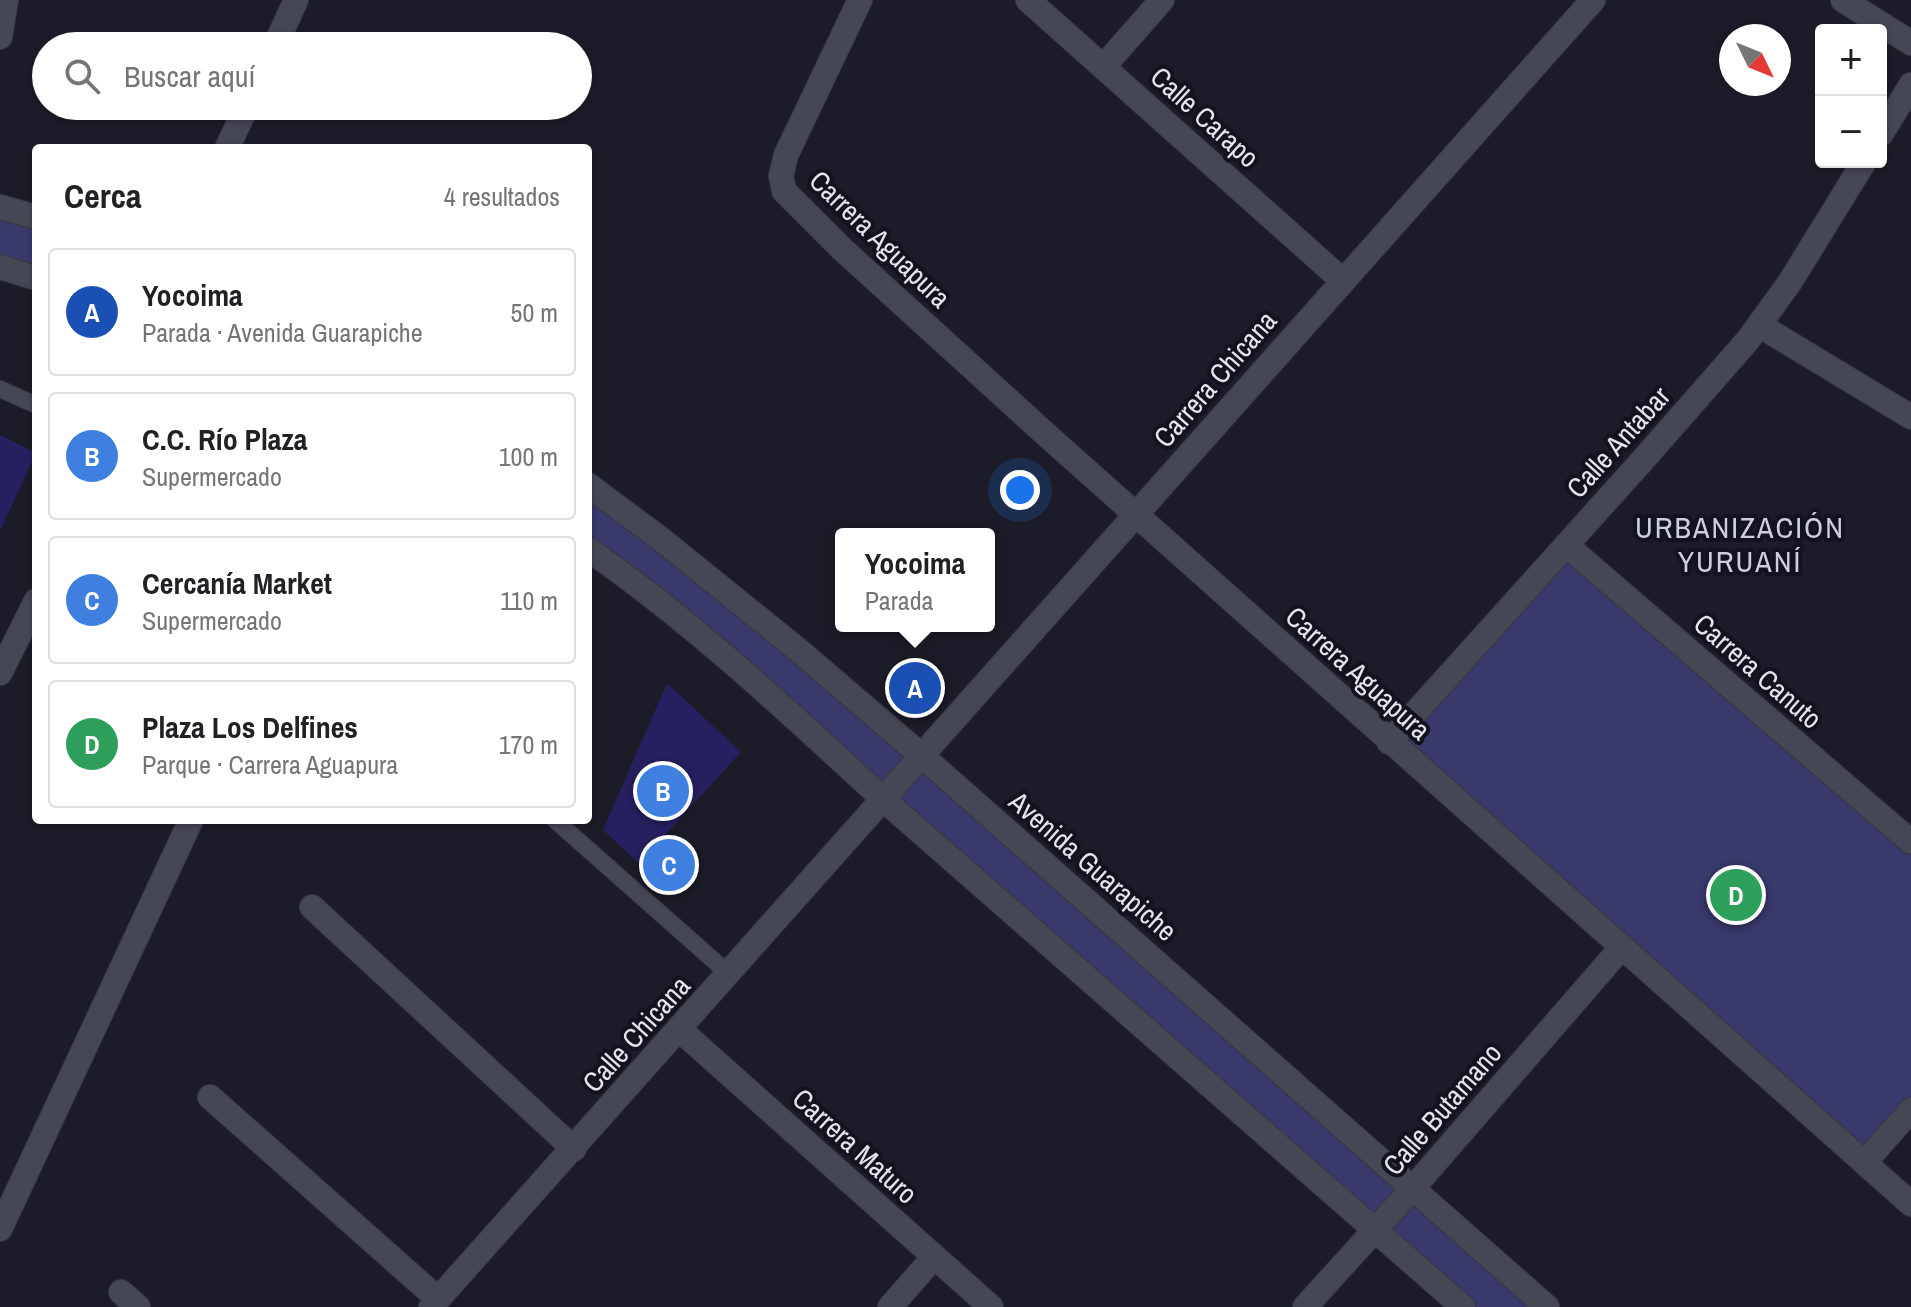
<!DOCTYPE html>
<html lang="es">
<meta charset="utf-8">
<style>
:root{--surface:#fff;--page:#f2f2f2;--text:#202124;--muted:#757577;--line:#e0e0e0;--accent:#516f33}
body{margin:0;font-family:"Archivo Narrow",sans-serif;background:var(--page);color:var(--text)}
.controls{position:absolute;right:24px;top:24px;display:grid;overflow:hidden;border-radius:8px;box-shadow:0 2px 6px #0004}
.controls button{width:72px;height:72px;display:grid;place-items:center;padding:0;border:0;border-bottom:2px solid var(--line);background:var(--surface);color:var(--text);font:40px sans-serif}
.compass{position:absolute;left:1719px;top:24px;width:72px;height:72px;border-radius:50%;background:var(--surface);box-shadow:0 2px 6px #0004;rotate:133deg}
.you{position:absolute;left:1020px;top:490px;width:28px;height:28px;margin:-20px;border:6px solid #fff;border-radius:50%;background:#1a73e8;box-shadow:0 0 0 12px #1a73e833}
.badge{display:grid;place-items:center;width:52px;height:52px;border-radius:50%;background:var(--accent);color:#fff;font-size:26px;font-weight:700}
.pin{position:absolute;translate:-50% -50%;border:4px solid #fff;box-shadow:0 2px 8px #0006}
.popup{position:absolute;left:835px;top:528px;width:160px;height:104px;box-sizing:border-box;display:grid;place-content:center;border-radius:8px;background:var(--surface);filter:drop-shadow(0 2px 6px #0005);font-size:26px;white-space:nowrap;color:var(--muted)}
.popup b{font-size:30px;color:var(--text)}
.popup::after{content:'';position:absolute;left:50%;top:100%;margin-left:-16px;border:16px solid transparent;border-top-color:var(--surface)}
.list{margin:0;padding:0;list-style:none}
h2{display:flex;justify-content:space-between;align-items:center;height:104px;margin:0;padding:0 32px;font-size:34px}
h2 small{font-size:26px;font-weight:400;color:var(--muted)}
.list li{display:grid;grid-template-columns:52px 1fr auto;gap:24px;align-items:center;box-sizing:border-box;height:128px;margin:0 16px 16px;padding:0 16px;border:2px solid var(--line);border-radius:8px}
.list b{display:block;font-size:30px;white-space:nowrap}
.list p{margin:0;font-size:26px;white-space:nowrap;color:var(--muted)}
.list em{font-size:26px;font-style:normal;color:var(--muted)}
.icon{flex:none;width:44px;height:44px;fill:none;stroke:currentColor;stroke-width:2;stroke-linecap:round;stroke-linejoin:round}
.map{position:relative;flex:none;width:1911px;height:1307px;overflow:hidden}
.search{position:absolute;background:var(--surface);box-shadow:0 2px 6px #0004;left:32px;top:32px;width:560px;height:88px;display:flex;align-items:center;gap:20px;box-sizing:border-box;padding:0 28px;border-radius:44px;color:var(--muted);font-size:30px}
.panel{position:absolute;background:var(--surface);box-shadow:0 2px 6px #0004;left:32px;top:144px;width:560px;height:680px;border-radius:8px}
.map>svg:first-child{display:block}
.green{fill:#39396c}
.building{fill:#262060}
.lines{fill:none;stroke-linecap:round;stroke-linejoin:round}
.lane-casing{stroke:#373740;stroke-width:18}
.street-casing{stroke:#373740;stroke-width:26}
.secondary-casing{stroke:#373740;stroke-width:26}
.lane{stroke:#464755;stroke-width:16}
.street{stroke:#464755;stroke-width:24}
.secondary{stroke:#464755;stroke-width:24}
.labels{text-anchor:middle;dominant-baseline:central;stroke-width:8;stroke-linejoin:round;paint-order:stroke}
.street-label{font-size:28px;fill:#e3e4ec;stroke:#12131e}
.neighbourhood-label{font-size:30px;letter-spacing:2px;fill:#cccede;stroke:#12131e}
</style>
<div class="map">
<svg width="1911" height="1307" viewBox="0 0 1911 1307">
<rect width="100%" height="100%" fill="#1b1c27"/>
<path class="green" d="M0 207 36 217V278L0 267Z
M588 485 1547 1307H1463L588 549Z
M1566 545 1911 842V1110L1865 1162 1389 742Z"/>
<path class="building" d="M0 435 36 453 0 531Z
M667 683 741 752 666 834 700 865 672 894 603 830Z"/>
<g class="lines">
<defs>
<path id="lane" d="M0 389 36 405
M555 820 729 974"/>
<path id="street" d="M860 0 786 155 781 176 784 191 842 249 1051 439 1911 1204
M1028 0 1342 280
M1843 0 1911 43
M0 37 6 0
M275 46 296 0
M1103 67 1162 0
M1881 134 1911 85
M227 148 247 106
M1759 325 1911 417
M1566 545 1911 842
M0 673 36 601
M1389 742 1642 461 1748 340 1790 282 1864 162
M312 907 574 1149
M680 1030 991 1307
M210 1097 438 1299
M1865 1162 1911 1110
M0 1229 191 820
M121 1292 138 1307
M431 1307C821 874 1204 434 1593 0
M890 1307 934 1257
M1305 1307 1413 1188 1621 948"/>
<path id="secondary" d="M0 207 36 217
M0 267 36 278
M588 485 662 540 797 649 922 756 1547 1307
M588 549C694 623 789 712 883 799L1463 1307"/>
</defs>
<use href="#lane" class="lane-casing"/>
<use href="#street" class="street-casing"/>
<use href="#secondary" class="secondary-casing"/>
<use href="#lane" class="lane"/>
<use href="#street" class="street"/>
<use href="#secondary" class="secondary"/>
</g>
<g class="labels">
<g class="street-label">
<text transform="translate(1205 117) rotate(42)">Calle Carapo</text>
<text transform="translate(880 239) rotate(44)">Carrera Aguapura</text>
<text transform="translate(1215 379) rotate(-49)">Carrera Chicana</text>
<text transform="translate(1618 442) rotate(-48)">Calle Antabar</text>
<text transform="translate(1758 671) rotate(41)">Carrera Canuto</text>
<text transform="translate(1358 673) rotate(42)">Carrera Aguapura</text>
<text transform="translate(1093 866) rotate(41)">Avenida Guarapiche</text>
<text transform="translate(636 1034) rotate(-48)">Calle Chicana</text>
<text transform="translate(1442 1109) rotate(-49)">Calle Butamano</text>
<text transform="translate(855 1146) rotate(42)">Carrera Maturo</text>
</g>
<g class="neighbourhood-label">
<text x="1740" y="527">URBANIZACIÓN<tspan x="1740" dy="34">YURUANÍ</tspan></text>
</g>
</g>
</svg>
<div class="controls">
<button>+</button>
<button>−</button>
</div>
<svg class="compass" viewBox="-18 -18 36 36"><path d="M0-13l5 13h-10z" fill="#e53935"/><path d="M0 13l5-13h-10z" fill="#757577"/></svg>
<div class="you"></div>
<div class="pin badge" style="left:915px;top:688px;background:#1a4fb4">A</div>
<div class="popup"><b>Yocoima</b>Parada</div>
<div class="pin badge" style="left:663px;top:791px;background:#3f7fe0">B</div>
<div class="pin badge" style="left:669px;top:865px;background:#3f7fe0">C</div>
<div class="pin badge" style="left:1736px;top:895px;background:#2e9e5b">D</div>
<div class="search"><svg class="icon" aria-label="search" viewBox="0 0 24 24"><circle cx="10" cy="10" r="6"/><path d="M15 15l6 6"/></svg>Buscar aquí</div>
<section class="panel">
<h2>Cerca<small>4 resultados</small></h2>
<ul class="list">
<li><span class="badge" style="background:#1a4fb4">A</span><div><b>Yocoima</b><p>Parada · Avenida Guarapiche</p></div><em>50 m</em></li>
<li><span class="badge" style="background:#3f7fe0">B</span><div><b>C.C. Río Plaza</b><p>Supermercado</p></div><em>100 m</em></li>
<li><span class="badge" style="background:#3f7fe0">C</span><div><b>Cercanía Market</b><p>Supermercado</p></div><em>110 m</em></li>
<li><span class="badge" style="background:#2e9e5b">D</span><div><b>Plaza Los Delfines</b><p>Parque · Carrera Aguapura</p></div><em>170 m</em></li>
</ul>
</section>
</div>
